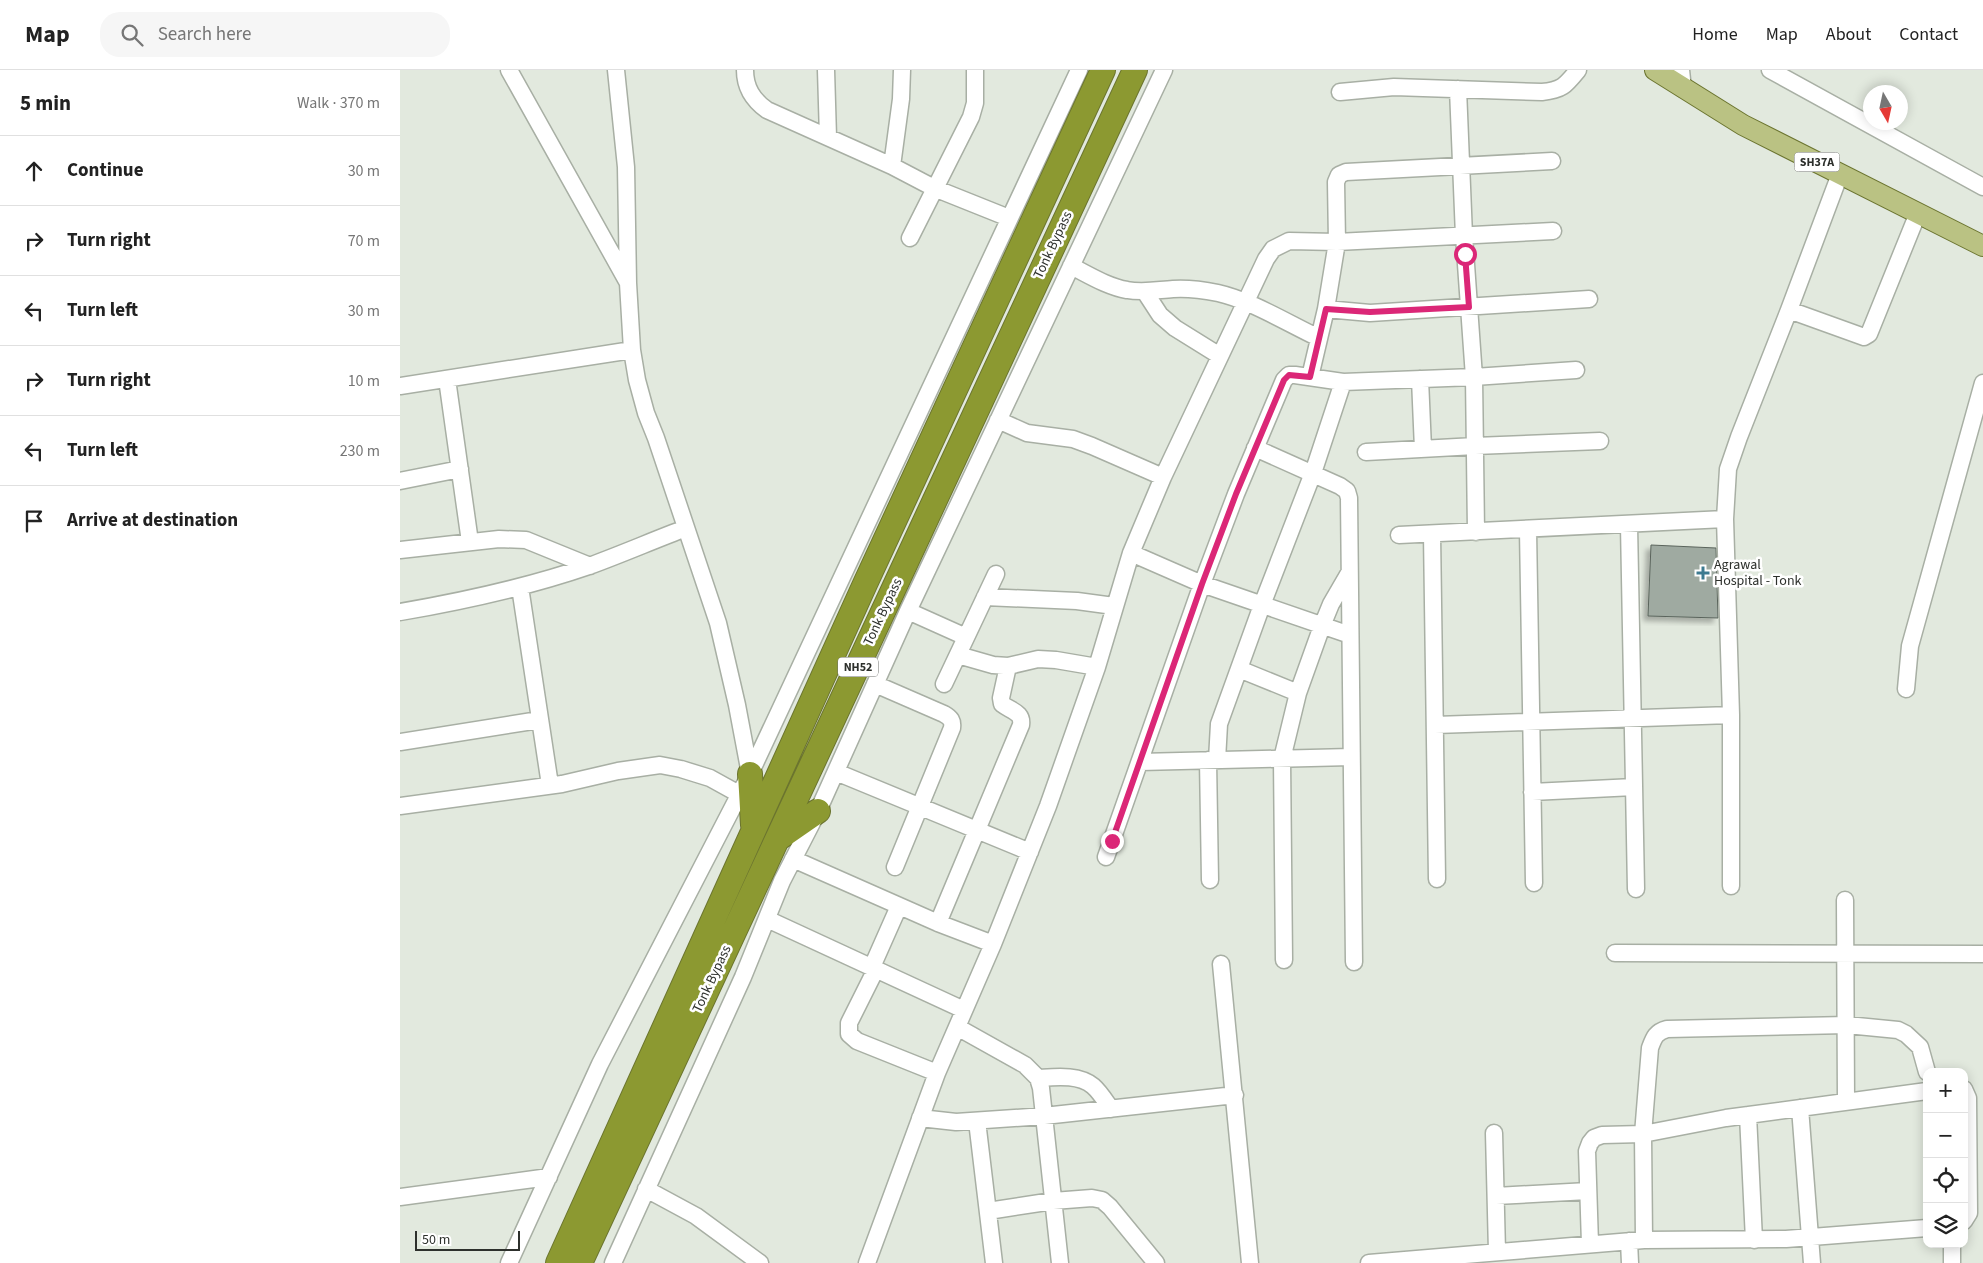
<!DOCTYPE html>
<meta charset="utf-8">
<style>
:root{--surface:#fff;--page:#f6f6f6;--text:#222;--muted:#767676;--line:#e0e0e0}
body{margin:0;font-family:"Source Sans 3",sans-serif;background:var(--page);color:var(--text)}
.controls{position:absolute;right:15px;bottom:15px;display:grid;overflow:hidden;border-radius:10px;box-shadow:0 2px 12px #0003}
.controls button{width:45px;height:45px;display:grid;place-items:center;padding:0;border:0;border-bottom:1px solid var(--line);background:var(--surface);color:var(--text);font:25px sans-serif}
.compass{position:absolute;left:1463px;top:15px;width:45px;height:45px;border-radius:50%;background:var(--surface);box-shadow:0 2px 12px #0003;rotate:171deg}
.scale{position:absolute;left:15px;bottom:12px;width:105px;box-sizing:border-box;padding-left:5px;border:2px solid #2d302c;border-top:0;font-size:14px;line-height:18px;white-space:nowrap;color:#2d302c;-webkit-text-stroke:4px #fff;paint-order:stroke}
.stop{position:absolute;width:15px;height:15px;margin:-11px;border:4px solid #db2777;border-radius:50%;background:#fff}
.stop.end{background:#db2777;border-color:#fff;box-shadow:0 1px 5px #0008}
.list{margin:0;padding:0;list-style:none}
h2{display:flex;justify-content:space-between;align-items:center;height:65px;margin:0;padding:0 20px;font-size:21px}
h2 small{font-size:16px;font-weight:400;color:var(--muted)}
.list li{display:grid;grid-template-columns:32px 1fr auto;gap:15px;align-items:center;box-sizing:border-box;height:70px;padding:0 20px;border-top:1px solid var(--line)}
.list b{display:block;font-size:19px;white-space:nowrap}
.list em{font-size:16px;font-style:normal;color:var(--muted)}
.icon{flex:none;width:28px;height:28px;fill:none;stroke:currentColor;stroke-width:2;stroke-linecap:round;stroke-linejoin:round}
.map{position:relative;flex:none;width:1583px;height:1193px;overflow:hidden}
header{display:flex;align-items:center;gap:30px;box-sizing:border-box;height:70px;padding:0 25px;background:var(--surface);border-bottom:1px solid var(--line)}
header strong{font-size:24px}
nav{display:flex;gap:28px;margin-inline-start:auto;font-size:18px}
.search{width:350px;height:45px;background:var(--page);display:flex;align-items:center;gap:12px;box-sizing:border-box;padding:0 18px;border-radius:20px;color:var(--muted);font-size:19px}
main{display:flex}
aside{flex:1;background:var(--surface)}
.map>svg:first-child{display:block}
.building{fill:#9faaa1;stroke:#5a645c;filter:url(#shadow)}
.lines{fill:none;stroke-linecap:round;stroke-linejoin:round}
.minor-casing{stroke:#a8afa4;stroke-width:19}
.major-casing{stroke:#6b742f;stroke-width:22}
.highway-casing{stroke:#6b742f;stroke-width:26}
.minor{stroke:#fff;stroke-width:16}
.major{stroke:#bac283;stroke-width:20}
.highway{stroke:#8c9931;stroke-width:24}
.route{stroke:#db2777;stroke-width:6}
.poi-dot{fill:#3d7a90;stroke:#fff;stroke-width:2}
.labels{text-anchor:middle;dominant-baseline:central;stroke-width:5;stroke-linejoin:round;paint-order:stroke}
.shield{fill:#fff;stroke:#6c6e6b;stroke-width:1}
.shield-label{font-size:12px;font-weight:bold;fill:#2d302c}
.street-label{font-size:14px;fill:#2d302c;stroke:#fff}
.poi-label{font-size:14px;fill:#2d302c;stroke:#fff;text-anchor:start}
</style>
<header>
<strong>Map</strong>
<div class="search"><svg class="icon" aria-label="search" viewBox="0 0 24 24"><circle cx="10" cy="10" r="6"/><path d="M15 15l6 6"/></svg>Search here</div>
<nav><a>Home</a><a>Map</a><a>About</a><a>Contact</a></nav>
</header>
<main>
<aside>
<h2>5 min<small>Walk · 370 m</small></h2>
<ul class="list">
<li><svg class="icon" aria-label="ahead" viewBox="0 0 24 24"><path d="M12 20V5M6 11l6-6 6 6"/></svg><div><b>Continue</b></div><em>30 m</em></li>
<li><svg class="icon" aria-label="right" viewBox="0 0 24 24"><path d="M7 20v-9h11M14 6l5 5-5 5"/></svg><div><b>Turn right</b></div><em>70 m</em></li>
<li><svg class="icon" aria-label="left" viewBox="0 0 24 24"><path d="M17 20v-9H6M10 6l-5 5 5 5"/></svg><div><b>Turn left</b></div><em>30 m</em></li>
<li><svg class="icon" aria-label="right" viewBox="0 0 24 24"><path d="M7 20v-9h11M14 6l5 5-5 5"/></svg><div><b>Turn right</b></div><em>10 m</em></li>
<li><svg class="icon" aria-label="left" viewBox="0 0 24 24"><path d="M17 20v-9H6M10 6l-5 5 5 5"/></svg><div><b>Turn left</b></div><em>230 m</em></li>
<li><svg class="icon" aria-label="arrive" viewBox="0 0 24 24"><path d="M6 21V4h12l-3 4 3 4H6"/></svg><div><b>Arrive at destination</b></div></li>
</ul>
</aside>
<div class="map">
<svg width="1583" height="1193" viewBox="0 0 1583 1193">
<defs>
<filter id="shadow"><feDropShadow dx="-4.5" dy="4.5" stdDeviation="2.5" flood-color="#0004"/></filter>
</defs>
<rect width="100%" height="100%" fill="#e2e9de"/>
<path class="building" d="M1251 475 1316 478 1318 548 1248 546Z"/>
<g class="lines">
<defs>
<path id="minor" d="M109 0 227 211
M216 0 226 97 228 213 232 280 237 310 246 343 256 368 318 553 337 635 350 704
M345 0C345 18 353 30 367 40L492 96 534 118 609 148
M426 0 428 67
M1281 0 1283 19
M1370 0 1583 117
M1058 19 1064 166 1074 307 1076 462
M940 22 994 17 1142 22C1162 20 1165 16 1178 0
M492 96 501 29 502 0
M510 168 571 47 575 33V0
M671 196C689 205 708 217 727 220 743 223 757 220 773 219 788 218 803 220 818 223 850 230 889 254 919 268
M745 222 760 245 775 258 820 286
M926 239 970 243 1189 229
M1389 240 1464 267 1469 264 1518 143
M910 307 926 239 937 172 936 112 939 105 946 102 1152 91
M47 309 70 472
M1020 309 1023 379
M0 316 232 280
M598 350 627 363 673 369 692 376 763 407
M855 378 940 416 947 421 949 428 954 892
M966 382 1075 376 1200 371
M0 411 60 399
M1229 455 1236 819
M1128 460 1134 813
M1032 464 1037 809
M999 465 1325 449
M0 480 99 469 126 470 190 496
M731 483 802 514 950 565
M120 517 150 715
M585 527 677 531 714 536
M508 541 566 567
M0 542C64 531 128 517 189 496 222 484 254 470 286 458
M558 585 593 595 608 596 638 589 656 590 697 597
M839 599 898 623
M475 614 544 644C551 648 553 651 552 658L495 797
M544 614 596 504
M1506 619 1510 576 1583 313
M1035 655 1331 645
M0 672 139 650
M808 690 810 810
M817 690 819 654 862 535 913 403 943 312
M740 692 951 687
M436 702 630 782
M1132 722 1234 717
M0 736 162 714 218 701 260 695 281 699 310 708 339 724
M706 787 802 514 836 424 884 310 889 305H895L943 312 1074 307 1176 300
M393 789 538 853 593 874
M1331 816V645L1325 449 1328 399 1339 367 1389 240 1440 104
M1445 830 1446 1031
M367 849 564 940
M538 853 621 655C623 642 611 641 602 634L601 628 608 596
M1215 883 1583 884
M884 890 882 689 898 623 922 556 931 534 949 503
M821 894 850 1193
M472 897 499 836
M476 899 449 953V964L457 971 537 1003
M557 957 625 995 638 1008 641 1018 660 1193
M638 1008C655 1007 679 1004 693 1016 700 1022 706 1032 711 1039
M1564 1019 1568 1028 1569 1143 1564 1151
M1400 1038 1412 1193
M1348 1045 1354 1170
M520 1048 556 1052 644 1046 835 1025
M577 1051 594 1193
M1094 1063 1097 1182
M246 1119 296 1146 360 1193
M1096 1126 1188 1121
M0 1127 149 1107
M588 1141 653 1131 692 1128 702 1130 710 1137 756 1193
M1244 1170 1243 1064 1250 978C1254 967 1256 962 1267 959L1447 955 1498 960 1506 964 1520 977 1527 1002
M1229 1171 1230 1193
M1190 1174 1187 1081 1190 1073 1194 1068 1202 1065 1243 1064 1326 1048 1527 1021
M109 1193 200 994 350 704 679 0
M213 1193 343 907 382 811 418 741 508 541 764 0
M467 1193 537 1003 593 874 648 736 697 597 731 483 763 407 866 189 873 179 889 171 937 172 1153 161
M969 1193 1244 1170 1386 1169 1527 1158
M1552 1193V1174"/>
<path id="major" d="M1255 0 1343 55 1583 176"/>
<path id="highway" d="M350 704 353 755
M379 768 418 741
M158 1193 465 514 703 0
M180 1193 735 0"/>
</defs>
<use href="#minor" class="minor-casing"/>
<use href="#major" class="major-casing"/>
<use href="#highway" class="highway-casing"/>
<use href="#minor" class="minor"/>
<use href="#major" class="major"/>
<use href="#highway" class="highway"/>
</g>
<g class="lines">
<path class="route" d="M712 771 802 514 836 424 884 310 889 305 910 307 926 239 970 242 1069 237 1065 184"/>
</g>
<path class="poi-dot" d="M1300.5 495.5h5v5h5v5h-5v5h-5v-5h-5v-5h5z"/>
<g class="labels">
<g class="shield">
<rect x="1394.5" y="82.5" width="45" height="19" rx="4"/>
<rect x="438" y="587.5" width="40" height="19" rx="4"/>
</g>
<g class="shield-label">
<text x="1417" y="92">SH37A</text>
<text x="458" y="597">NH52</text>
</g>
<g class="street-label">
<text transform="translate(653 175) rotate(-65)">Tonk Bypass</text>
<text transform="translate(483 542) rotate(-65)">Tonk Bypass</text>
<text transform="translate(312 909) rotate(-65)">Tonk Bypass</text>
</g>
<g class="poi-label">
<text x="1314" y="495">Agrawal<tspan x="1314" dy="16">Hospital - Tonk</tspan></text>
</g>
</g>
</svg>
<div class="controls">
<button>+</button>
<button>−</button>
<button><svg class="icon" aria-label="locate" viewBox="0 0 24 24"><circle cx="12" cy="12" r="6"/><path d="M12 2v4M12 18v4M2 12h4M18 12h4"/></svg></button>
<button><svg class="icon" aria-label="layers" viewBox="0 0 24 24"><path d="M12 4l9 5-9 5-9-5zM3 14l9 5 9-5"/></svg></button>
</div>
<svg class="compass" viewBox="-18 -18 36 36"><path d="M0-13l5 13h-10z" fill="#e53935"/><path d="M0 13l5-13h-10z" fill="#767676"/></svg>
<div class="scale">50 m</div>
<div class="stop" style="left:1065px;top:184px"></div>
<div class="stop end" style="left:712px;top:771px"></div>
</div>
</main>
